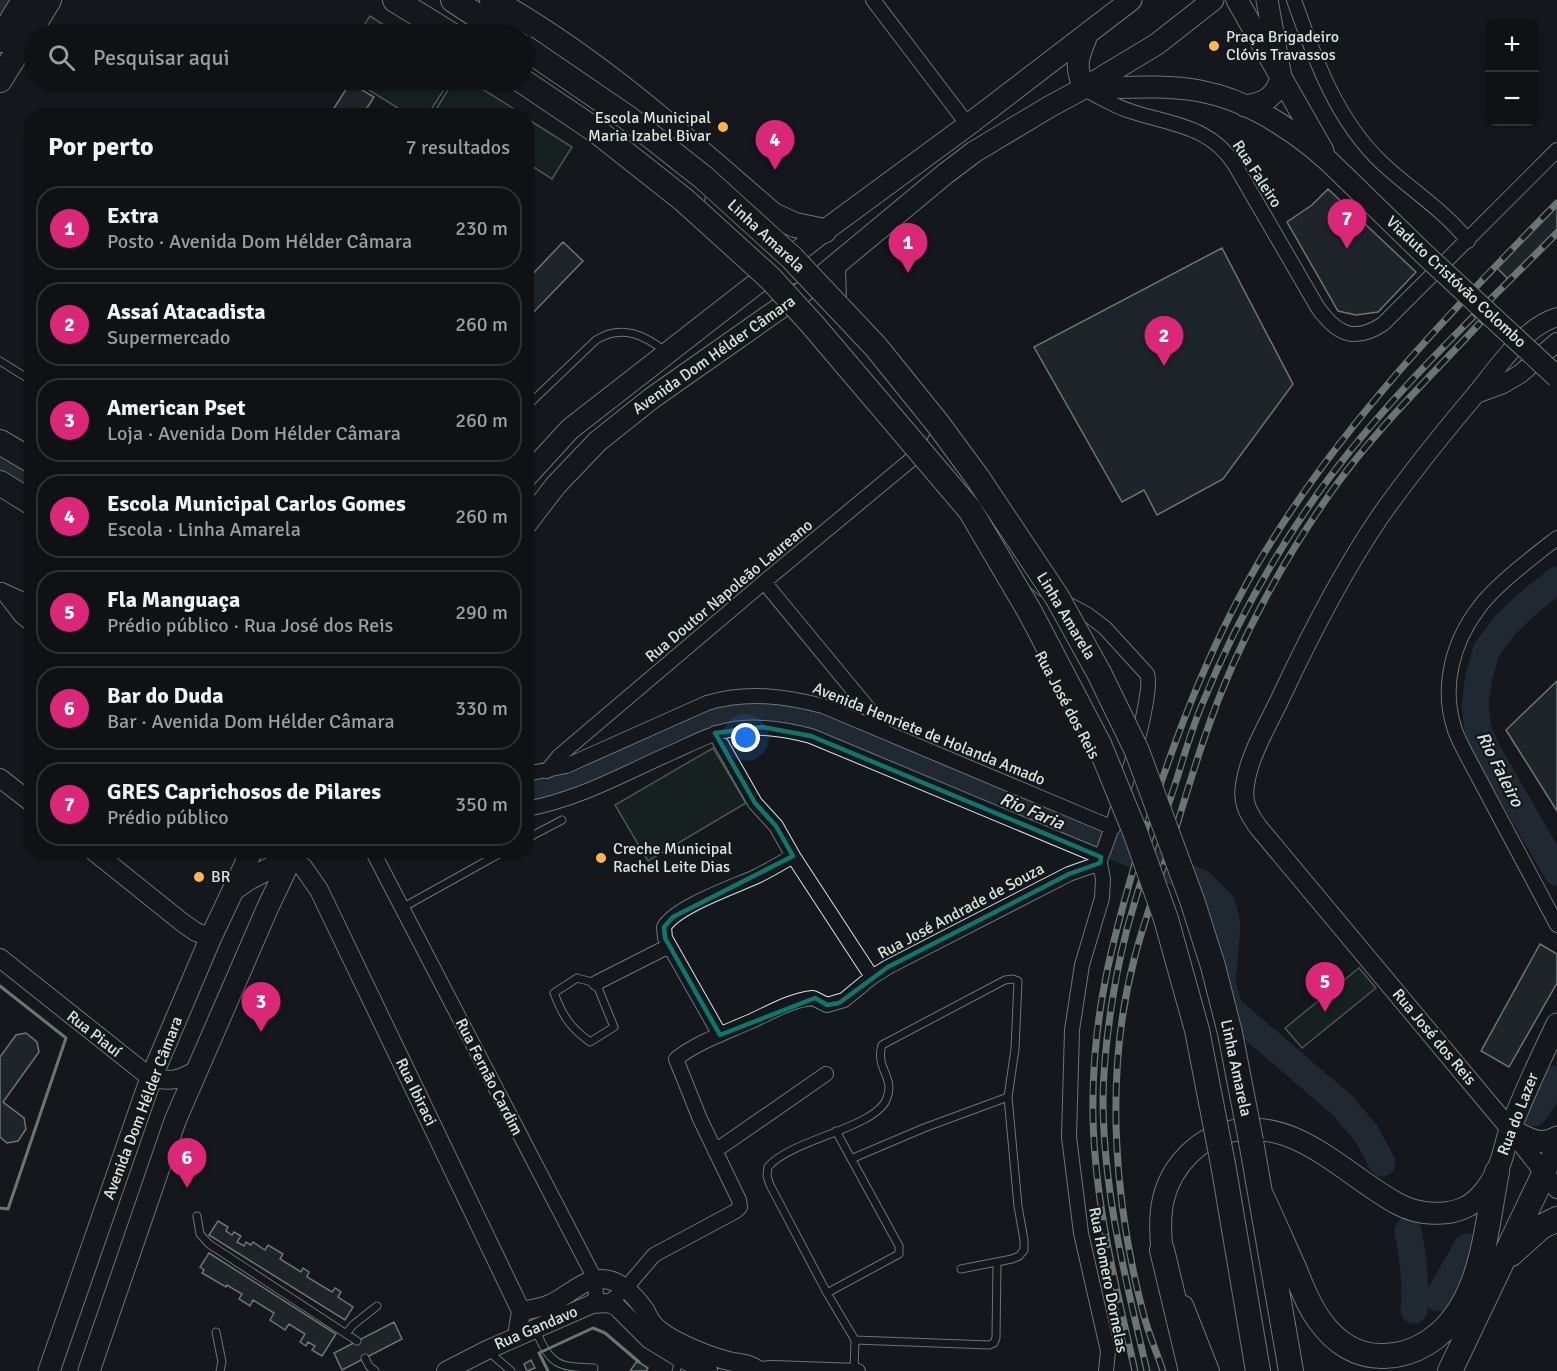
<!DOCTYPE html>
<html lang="pt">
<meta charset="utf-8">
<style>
:root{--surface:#0f1215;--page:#1d2022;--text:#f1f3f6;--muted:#9b9ea0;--line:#2f3234;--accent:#db2777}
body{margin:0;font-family:Signika,sans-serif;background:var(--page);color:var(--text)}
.controls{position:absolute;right:18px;top:18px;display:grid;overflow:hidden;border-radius:12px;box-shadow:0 2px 4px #0004}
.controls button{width:54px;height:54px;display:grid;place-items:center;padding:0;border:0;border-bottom:2px solid var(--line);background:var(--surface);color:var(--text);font:30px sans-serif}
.you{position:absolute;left:746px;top:738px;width:21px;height:21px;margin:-15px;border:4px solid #fff;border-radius:50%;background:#1a73e8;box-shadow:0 0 0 9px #1a73e833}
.badge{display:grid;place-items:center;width:39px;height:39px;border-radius:50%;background:var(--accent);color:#fff;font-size:20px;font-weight:700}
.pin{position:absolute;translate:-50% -50px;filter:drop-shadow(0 2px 3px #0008)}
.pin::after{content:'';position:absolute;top:32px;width:21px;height:18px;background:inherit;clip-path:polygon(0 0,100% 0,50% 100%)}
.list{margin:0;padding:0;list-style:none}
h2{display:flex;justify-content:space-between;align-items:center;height:78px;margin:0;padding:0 24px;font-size:26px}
h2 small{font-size:20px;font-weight:400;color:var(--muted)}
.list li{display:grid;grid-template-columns:39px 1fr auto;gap:18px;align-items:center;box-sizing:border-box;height:84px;margin:0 12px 12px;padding:0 12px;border:2px solid var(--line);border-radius:24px}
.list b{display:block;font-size:22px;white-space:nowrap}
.list p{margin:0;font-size:20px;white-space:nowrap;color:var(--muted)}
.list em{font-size:20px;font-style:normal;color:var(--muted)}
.icon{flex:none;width:33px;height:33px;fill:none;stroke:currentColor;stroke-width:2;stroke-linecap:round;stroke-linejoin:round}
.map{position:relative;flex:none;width:1557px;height:1371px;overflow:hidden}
.search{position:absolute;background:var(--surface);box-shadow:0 2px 4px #0004;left:24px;top:24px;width:510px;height:66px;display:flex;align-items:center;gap:15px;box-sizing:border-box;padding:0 21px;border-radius:33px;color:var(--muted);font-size:22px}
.panel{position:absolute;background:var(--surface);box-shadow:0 2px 4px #0004;left:24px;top:108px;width:510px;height:750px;border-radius:24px}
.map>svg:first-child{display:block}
.green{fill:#1a2d24;stroke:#939e99;stroke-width:1.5}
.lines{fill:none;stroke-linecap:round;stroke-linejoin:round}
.river{stroke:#2f3f4d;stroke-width:27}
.building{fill:#2c363c;stroke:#d8e6dc;stroke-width:1.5}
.lane-casing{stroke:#d8e6dc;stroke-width:9}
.street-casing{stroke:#d8e6dc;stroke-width:16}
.secondary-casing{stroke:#d8e6dc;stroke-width:20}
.primary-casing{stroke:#d8e6dc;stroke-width:23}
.highway-casing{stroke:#d8e6dc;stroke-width:26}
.lane{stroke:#14181c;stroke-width:7}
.street{stroke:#14181c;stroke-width:14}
.secondary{stroke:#14181c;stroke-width:18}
.primary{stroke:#14181c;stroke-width:21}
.highway{stroke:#14181c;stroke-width:24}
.rail-casing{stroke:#d8e6dc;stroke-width:7}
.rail{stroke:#14181c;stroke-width:4.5;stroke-dasharray:14;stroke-linecap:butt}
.primary-bridge-casing{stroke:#d8e6dc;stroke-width:23;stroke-linecap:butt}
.highway-bridge-casing{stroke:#d8e6dc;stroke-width:26;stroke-linecap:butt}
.primary-bridge{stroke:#14181c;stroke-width:21}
.highway-bridge{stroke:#14181c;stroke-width:24}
.wall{stroke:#d8e6dc;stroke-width:3}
.marked{fill:none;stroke:#0f766e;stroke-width:4.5;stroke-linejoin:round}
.poi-dot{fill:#ffb74d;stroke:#14181c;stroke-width:2}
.labels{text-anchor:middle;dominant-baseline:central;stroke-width:4.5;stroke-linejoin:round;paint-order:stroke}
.poi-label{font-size:16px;fill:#d8e6dc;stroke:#14181c;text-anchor:start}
.street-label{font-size:16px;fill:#d8e6dc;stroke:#14181c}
.water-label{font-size:18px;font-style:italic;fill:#d8e6dc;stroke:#14181c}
</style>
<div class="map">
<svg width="1557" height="1371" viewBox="0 0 1557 1371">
<rect width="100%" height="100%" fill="#14181c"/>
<path class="green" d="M370 16 398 34H358Z
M353 80H450L427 116 409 115Z
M454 80H468L514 109 510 115H442L435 111Z
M526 118 572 147 552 179 527 163Z
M713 748 746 803 648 861 615 805Z
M1359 968 1376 988 1302 1048 1285 1028Z"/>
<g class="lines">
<path class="river" d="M0 8 5 0
M0 463 32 483
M1557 580 1526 605 1505 625 1487 649 1479 676 1475 705 1478 730 1489 754 1557 872
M526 791 551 786 716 717 753 711 791 713 824 723 1201 883 1222 904 1227 925 1222 984 1230 1009 1342 1105 1366 1133 1382 1163
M1534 1113 1557 1079
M1408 1231C1414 1258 1416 1283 1414 1310
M1438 1298 1467 1247"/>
</g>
<path class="building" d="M350 83 374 97 362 116H329Z
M1328 189 1416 272 1378 312 1356 315 1338 311 1287 222 1312 205Z
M526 191 533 194 528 202 532 205 526 214Z
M1557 206V229L1508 279 1496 267Z
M563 242 583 261 526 320V281Z
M1222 248 1293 384 1223 479 1157 515 1144 490 1122 502 1034 347Z
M1557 681V811L1506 730Z
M1540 944 1557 954V983L1509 1067 1481 1051Z
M26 1033 37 1042 39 1052 3 1102 24 1118 26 1129 18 1141 7 1143 0 1137V1057L16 1035Z
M218 1221 228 1227 226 1231 232 1235 234 1232 241 1236 237 1242 244 1246 246 1242 251 1245 253 1242 265 1250 268 1245 283 1254 280 1259 301 1272 303 1268 309 1272 307 1277 332 1292 335 1288 341 1292 338 1297 353 1307 345 1320 209 1235Z
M209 1253 336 1334 322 1356 312 1350 315 1346 308 1342 306 1346 300 1342 305 1334 289 1324 285 1330 270 1320 274 1313 253 1300 250 1306 239 1299 242 1294 227 1285 226 1287 202 1273 204 1270 200 1267Z
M394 1322 402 1339 342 1370 334 1353Z
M531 1360 535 1368 527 1371 524 1364Z
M637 1361 648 1368 646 1371H630Z"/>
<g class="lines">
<defs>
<path id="lane" d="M0 361 32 381
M526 407 596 340C622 324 645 335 666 352
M526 839 562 820
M402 908 506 850
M577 978 596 983 614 1027 590 1042C570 1027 563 1017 554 993Z
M836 1131 899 1246V1254L827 1293 770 1185 767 1176 768 1167C791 1139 877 1128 887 1098 895 1076 875 1069 882 1045L1005 980 1013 979 1018 981 1015 1049 1008 1097 1018 1206 1024 1240V1250L1019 1256 1012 1259 961 1269
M851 1159 924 1128 1008 1097
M197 1216 200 1234 209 1244 357 1341
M827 1293 855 1340 854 1371
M536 1331C551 1365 557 1367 594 1368
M216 1332 222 1362 220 1371
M346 1334 353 1325 377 1306
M855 1340 989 1345 994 1343 996 1338 997 1263
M488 1351 511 1371
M365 1358 369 1366 375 1371
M676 1371 680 1358"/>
<path id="street" d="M873 0 968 125
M1294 0C1315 59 1336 120 1383 164 1411 190 1444 210 1468 241
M1088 91C1102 98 1116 107 1130 111 1171 125 1210 125 1235 165L1318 308C1337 334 1354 343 1383 324L1557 150
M838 263 839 306
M935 440 1026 574 1043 589
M1557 538C1534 556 1494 586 1478 609 1453 642 1441 686 1454 727 1456 735 1461 744 1465 752L1557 925
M764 582 877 719 885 732
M1 590 21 616 32 625
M2 590 32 604
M1062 601 1088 615 1105 628 1147 674C1156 693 1112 831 1101 857L1100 863 1103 879 1102 898 1082 965 1072 1030 1069 1137 1081 1233 1108 1351 1106 1371
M715 733 755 803 776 826 793 856 872 977
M547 771 559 756 764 582 924 449
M526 774 566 766 707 703C746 691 785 696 823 706L1113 828
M526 809C578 800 625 773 673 752 695 742 717 730 742 728 766 726 788 730 811 736L1101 857
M372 850 595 1279 596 1296 592 1304
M596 983 669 946
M720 1035 665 938 664 927C675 907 733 887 755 877 768 871 781 863 793 856
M715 1151 826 1074
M608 1303 625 1289 654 1255 736 1211 740 1207 739 1200 700 1119 676 1059C696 1043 724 1033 747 1023 768 1014 790 1000 813 998L827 1005 844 1000 872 977 888 967 1069 874 1100 863
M758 1369 773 1368 858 1371"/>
<path id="secondary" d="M1557 317C1524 327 1498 367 1476 394 1443 433 1411 473 1381 515 1342 572 1310 635 1281 697 1268 725 1249 755 1245 785 1242 802 1248 813 1258 827L1510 1129 1557 1189
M1476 394 1503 384 1520 374 1557 342
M0 778 32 803
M92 850 183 923 196 932 211 937
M290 858 303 867 319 890 521 1311 517 1336
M0 958 151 1078C172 1082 179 1080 197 1070
M1184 1305 1210 1371
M521 1311C532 1309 542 1308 552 1303 567 1296 585 1278 602 1279 620 1279 635 1296 645 1310 648 1315 650 1321 655 1326 669 1340 706 1355 725 1360 738 1364 749 1362 759 1371
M446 1371 487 1350 592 1304 608 1303 616 1306 649 1339 680 1358 708 1371"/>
<path id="primary" d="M1237 0 1323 151
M1084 88C1122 88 1162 84 1200 91 1254 101 1307 138 1345 177
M1084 88C1074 65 1078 57 1087 35
M1245 106C1265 103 1276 97 1281 77L1267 0
M735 189 724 190 717 195 715 204 718 212 780 267 792 273
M526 477 570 429 824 231 968 125 1131 0
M526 524 556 485 598 441 652 398 803 292 945 174 974 152 1049 107 1084 88 1157 44 1213 0
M233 890 249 879 290 858
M1510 1129C1526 1137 1540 1148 1557 1137
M1544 1174 1557 1146
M1162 1250C1158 1213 1161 1182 1189 1154 1201 1142 1216 1134 1232 1131 1297 1117 1347 1177 1398 1204 1418 1215 1448 1217 1468 1206 1480 1199 1491 1184 1497 1171 1504 1156 1506 1139 1512 1124 1526 1090 1541 1057 1557 1024
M49 1371 151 1078 211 937 252 850
M89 1371 175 1121 268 907 295 850"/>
<path id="highway" d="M395 0 450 34
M453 0 505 34
M492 0C596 58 684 138 773 215L795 225 824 231
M0 40 24 0
M0 80 49 0
M0 442 32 461
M0 483 32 503
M1251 1141 1291 1371
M1223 1164 1258 1371
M1262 1197C1273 1220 1283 1244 1294 1268 1301 1285 1308 1305 1320 1321 1335 1342 1357 1357 1384 1356 1400 1356 1414 1351 1427 1343 1483 1308 1485 1231 1497 1172
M1162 1250 1191 1371
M1511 1254 1541 1227 1557 1219
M1450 1371 1544 1174"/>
</defs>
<use href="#lane" class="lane-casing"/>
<use href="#street" class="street-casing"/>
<use href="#secondary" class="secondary-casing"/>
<use href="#primary" class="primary-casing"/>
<use href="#highway" class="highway-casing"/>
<use href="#lane" class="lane"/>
<use href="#street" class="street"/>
<use href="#secondary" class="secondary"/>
<use href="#primary" class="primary"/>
<use href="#highway" class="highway"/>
<defs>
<path id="rail" d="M1135 1371C1116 1287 1095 1204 1093 1118 1091 1019 1112 940 1140 847 1170 751 1205 655 1256 567 1335 431 1447 315 1557 203
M1147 1371C1126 1281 1103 1192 1103 1098 1104 1041 1116 963 1133 908 1142 875 1155 843 1166 811 1179 776 1187 741 1201 707 1228 640 1266 569 1307 509 1377 406 1470 321 1557 233
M1163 1371C1157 1353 1149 1335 1144 1316 1114 1203 1104 1075 1134 960 1145 915 1163 872 1176 828 1185 798 1194 768 1204 739 1234 650 1280 564 1334 488 1377 428 1430 377 1480 323"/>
</defs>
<use href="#rail" class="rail-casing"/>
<use href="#rail" class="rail"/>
<defs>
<path id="primary-bridge" d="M1345 177 1422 252 1557 377"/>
<path id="highway-bridge" d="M524 47 628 118 704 178 792 258 876 347 938 424 977 477 1057 597 1099 673 1137 751 1192 900 1213 966 1230 1033 1251 1141
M521 80 598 132 684 200 770 278 812 324 970 510 1030 612 1099 744 1135 832 1166 919 1197 1030 1223 1164"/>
</defs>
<use href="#primary-bridge" class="primary-bridge-casing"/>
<use href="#highway-bridge" class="highway-bridge-casing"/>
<use href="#primary-bridge" class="primary-bridge"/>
<use href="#highway-bridge" class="highway-bridge"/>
<path class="wall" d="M0 986 66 1038 8 1209 0 1208
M548 1371 539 1353 593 1328 605 1333 639 1362"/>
</g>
<path d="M0 0H1557V1371H0ZM762 727 811 736 1101 857 1100 863 1069 874 888 967 839 1003 827 1005 815 998 720 1035 665 938 664 927 673 917 793 856 776 826 755 803 715 733Z" fill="#14181c" fill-opacity=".55" fill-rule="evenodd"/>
<path class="marked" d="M762 727 811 736 1101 857 1100 863 1069 874 888 967 839 1003 827 1005 815 998 720 1035 665 938 664 927 673 917 793 856 776 826 755 803 715 733Z"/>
<g class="poi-dot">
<circle cx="1214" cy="46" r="6"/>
<circle cx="723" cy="127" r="6"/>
<circle cx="601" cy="858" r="6"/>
<circle cx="199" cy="877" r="6"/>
</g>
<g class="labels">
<g class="poi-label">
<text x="1226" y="37">Praça Brigadeiro<tspan x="1226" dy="18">Clóvis Travassos</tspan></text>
<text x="711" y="118" text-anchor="end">Escola Municipal<tspan x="711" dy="18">Maria Izabel Bivar</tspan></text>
<text x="613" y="849">Creche Municipal<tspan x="613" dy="18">Rachel Leite Dias</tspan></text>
<text x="211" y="877">BR</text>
</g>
<g class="street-label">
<text transform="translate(1257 174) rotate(57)">Rua Faleiro</text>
<text transform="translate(766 236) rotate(43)">Linha Amarela</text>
<text transform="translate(1456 282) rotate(43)">Viaduto Cristóvão Colombo</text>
<text transform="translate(714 355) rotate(-35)">Avenida Dom Hélder Câmara</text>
<text transform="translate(729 591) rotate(-40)">Rua Doutor Napoleão Laureano</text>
<text transform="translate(1066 616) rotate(59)">Linha Amarela</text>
<text transform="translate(1067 705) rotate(62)">Rua José dos Reis</text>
<text transform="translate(929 734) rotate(22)">Avenida Henriete de Holanda Amado</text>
<text transform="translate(961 911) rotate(-28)">Rua José Andrade de Souza</text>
<text transform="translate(94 1034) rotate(38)">Rua Piauí</text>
<text transform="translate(1434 1037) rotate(50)">Rua José dos Reis</text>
<text transform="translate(1236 1068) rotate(78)">Linha Amarela</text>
<text transform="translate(489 1077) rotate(63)">Rua Fernão Cardim</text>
<text transform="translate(416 1092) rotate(64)">Rua Ibiraci</text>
<text transform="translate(143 1108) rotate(-69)">Avenida Dom Hélder Câmara</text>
<text transform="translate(1518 1114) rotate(-69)">Rua do Lazer</text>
<text transform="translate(1108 1280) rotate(79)">Rua Homero Dornelas</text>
<text transform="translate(536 1328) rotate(-23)">Rua Gandavo</text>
</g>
<g class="water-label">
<text transform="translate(1500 769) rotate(63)">Rio Faleiro</text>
<text transform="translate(1032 811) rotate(23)">Rio Faria</text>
</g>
</g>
</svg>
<div class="controls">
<button>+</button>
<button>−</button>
</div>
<div class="you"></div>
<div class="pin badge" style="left:908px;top:273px">1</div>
<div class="pin badge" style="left:1164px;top:366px">2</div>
<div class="pin badge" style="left:261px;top:1032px">3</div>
<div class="pin badge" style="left:775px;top:170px">4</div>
<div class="pin badge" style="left:1325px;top:1012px">5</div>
<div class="pin badge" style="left:187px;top:1188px">6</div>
<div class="pin badge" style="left:1347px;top:249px">7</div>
<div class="search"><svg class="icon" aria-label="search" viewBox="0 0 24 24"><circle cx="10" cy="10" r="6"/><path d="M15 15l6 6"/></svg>Pesquisar aqui</div>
<section class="panel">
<h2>Por perto<small>7 resultados</small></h2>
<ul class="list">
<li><span class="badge">1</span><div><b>Extra</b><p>Posto · Avenida Dom Hélder Câmara</p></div><em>230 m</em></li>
<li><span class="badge">2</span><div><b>Assaí Atacadista</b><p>Supermercado</p></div><em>260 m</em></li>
<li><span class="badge">3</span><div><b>American Pset</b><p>Loja · Avenida Dom Hélder Câmara</p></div><em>260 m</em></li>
<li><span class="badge">4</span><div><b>Escola Municipal Carlos Gomes</b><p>Escola · Linha Amarela</p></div><em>260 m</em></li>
<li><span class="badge">5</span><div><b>Fla Manguaça</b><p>Prédio público · Rua José dos Reis</p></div><em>290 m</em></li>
<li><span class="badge">6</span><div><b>Bar do Duda</b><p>Bar · Avenida Dom Hélder Câmara</p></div><em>330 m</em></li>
<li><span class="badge">7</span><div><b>GRES Caprichosos de Pilares</b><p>Prédio público</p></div><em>350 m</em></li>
</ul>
</section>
</div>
